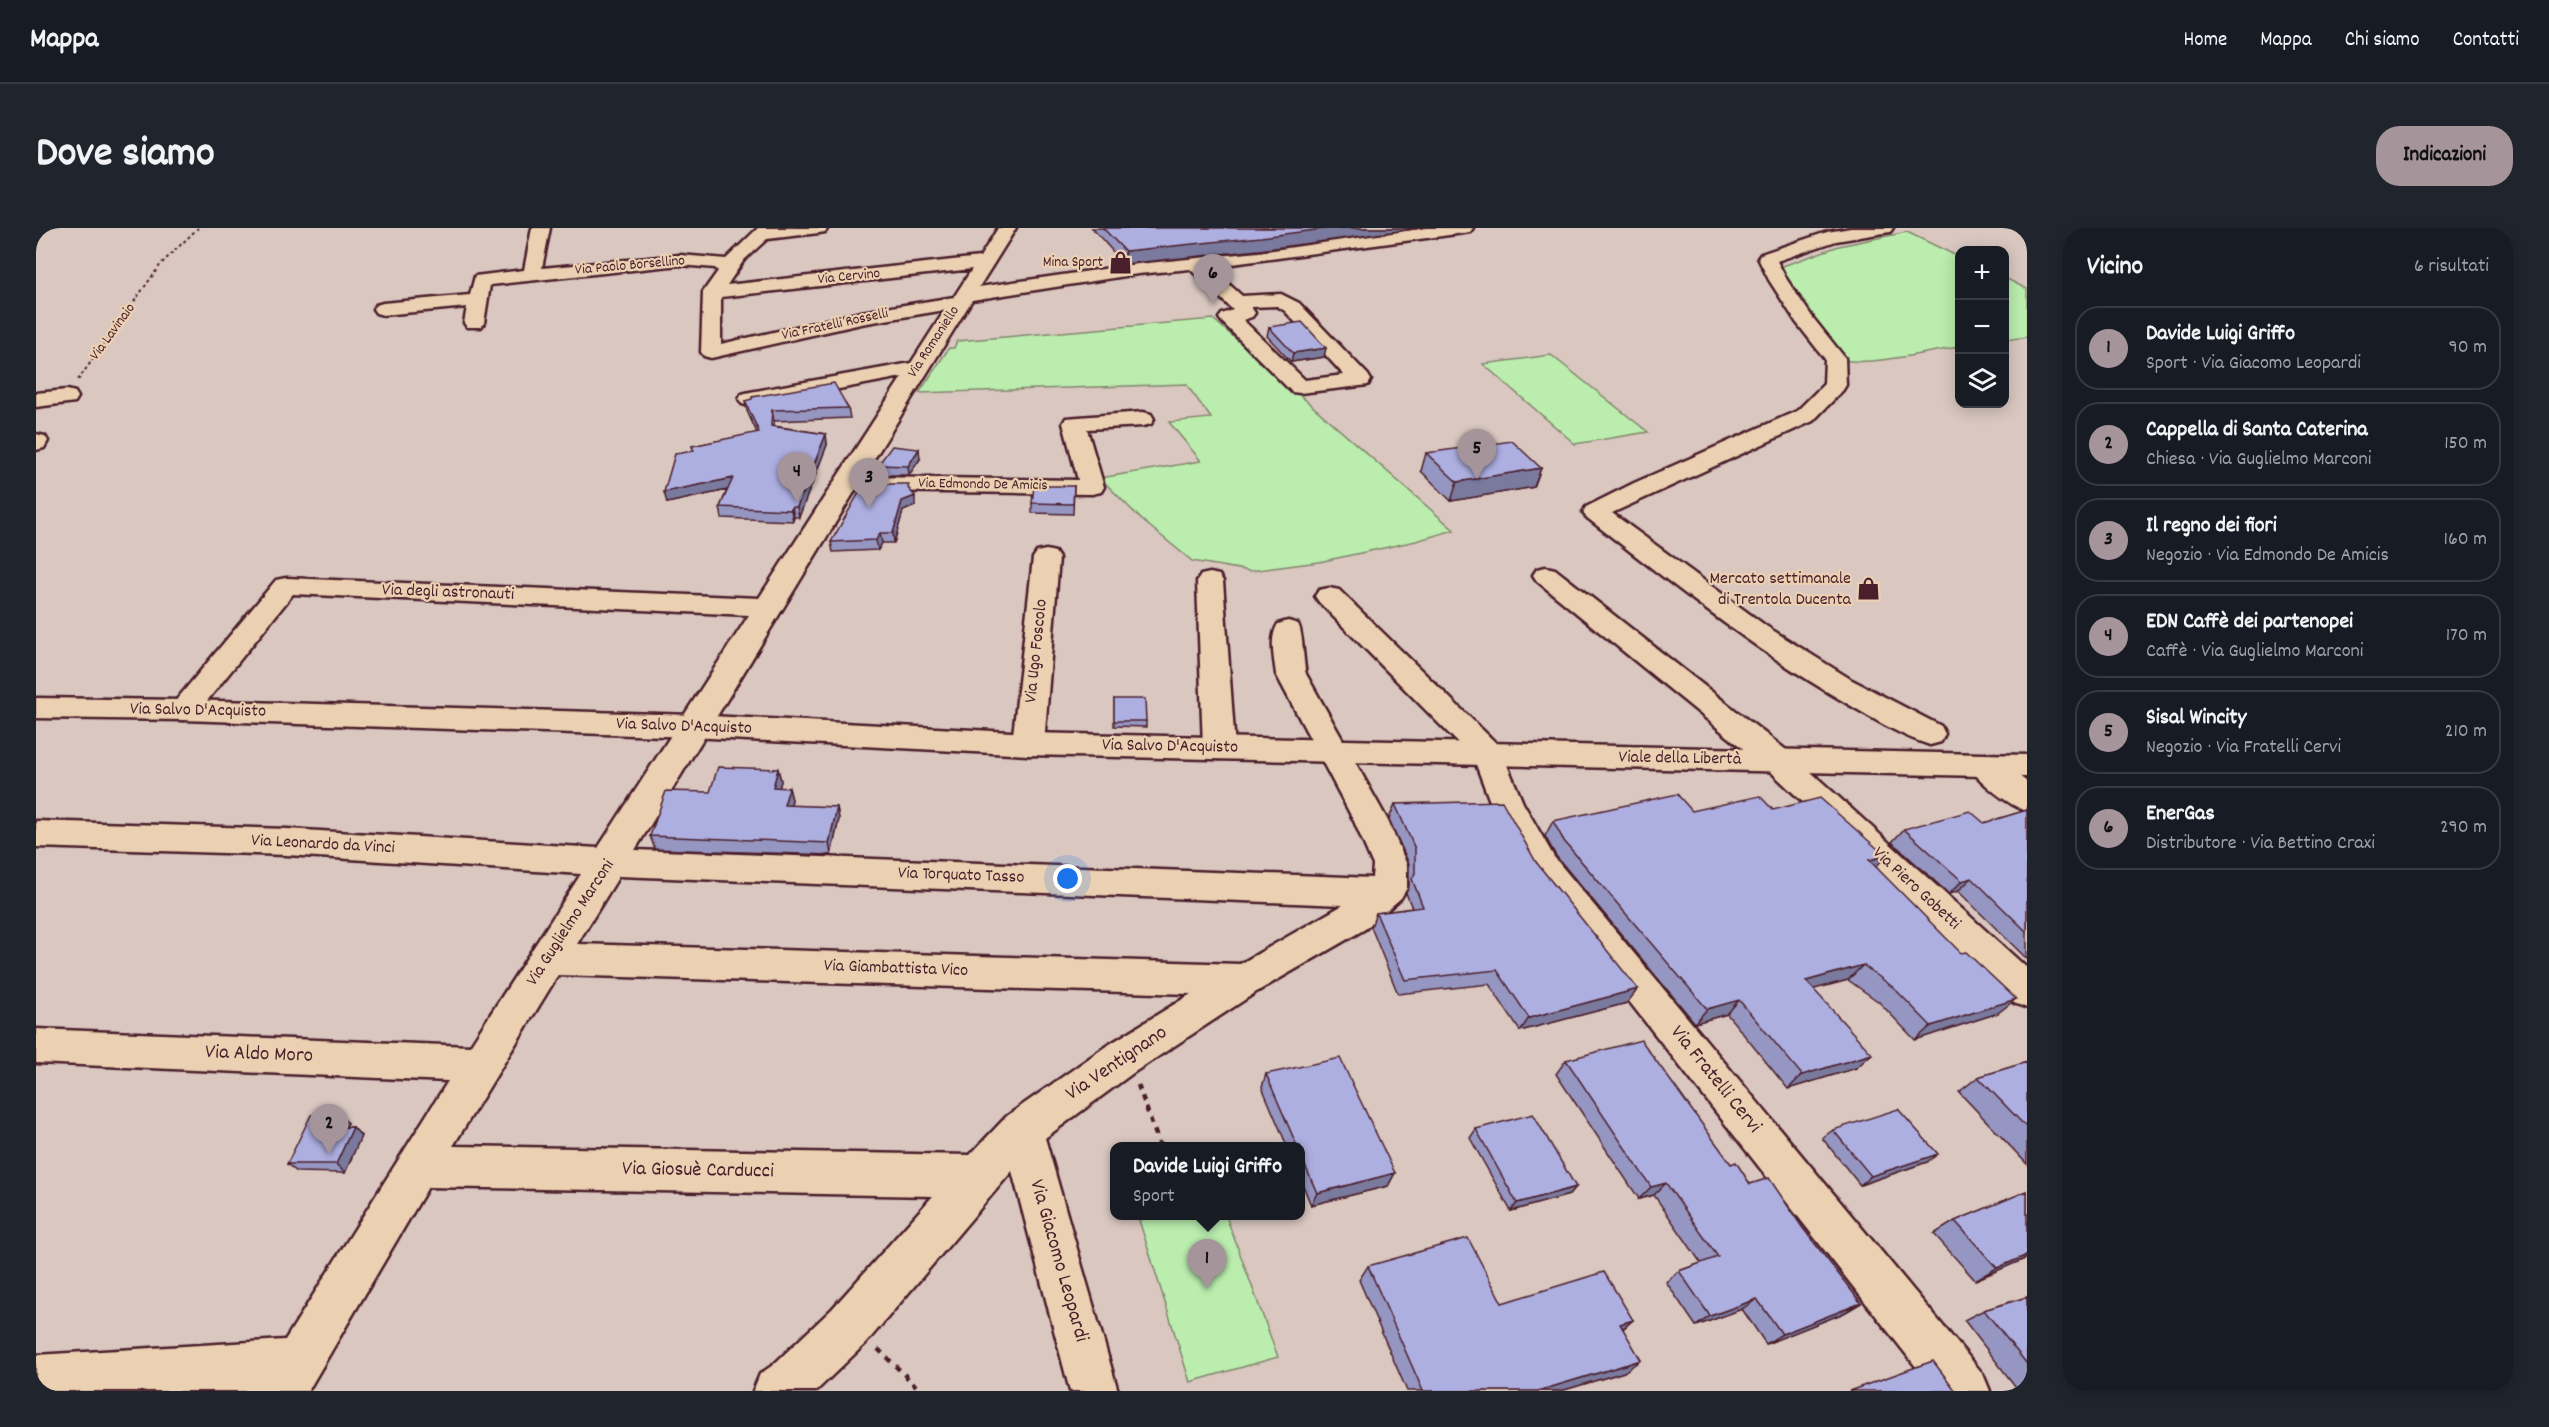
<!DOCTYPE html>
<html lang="it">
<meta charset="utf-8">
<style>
:root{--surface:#171b24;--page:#20242c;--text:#f1f3f6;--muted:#9ea1a6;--line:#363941;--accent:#a6949b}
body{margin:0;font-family:Dekko,sans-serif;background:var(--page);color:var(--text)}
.controls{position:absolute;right:18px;top:18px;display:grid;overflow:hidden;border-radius:12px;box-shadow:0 3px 15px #0003}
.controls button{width:54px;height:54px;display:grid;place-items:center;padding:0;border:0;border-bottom:2px solid var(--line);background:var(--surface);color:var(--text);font:30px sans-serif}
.you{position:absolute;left:1032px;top:651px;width:21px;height:21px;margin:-15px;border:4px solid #fff;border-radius:50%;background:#1a73e8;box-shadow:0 0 0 9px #1a73e833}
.badge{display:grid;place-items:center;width:39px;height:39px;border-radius:50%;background:var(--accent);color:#111;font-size:20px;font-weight:700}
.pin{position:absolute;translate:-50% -50px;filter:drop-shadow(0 2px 3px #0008)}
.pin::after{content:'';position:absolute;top:32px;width:21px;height:18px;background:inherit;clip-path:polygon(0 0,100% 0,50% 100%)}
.popup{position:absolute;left:1074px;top:914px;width:195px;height:78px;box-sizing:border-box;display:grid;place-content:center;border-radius:12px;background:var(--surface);filter:drop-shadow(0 2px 4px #0005);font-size:20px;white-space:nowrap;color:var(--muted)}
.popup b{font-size:22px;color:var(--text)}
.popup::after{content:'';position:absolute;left:50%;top:100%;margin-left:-12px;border:12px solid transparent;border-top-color:var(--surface)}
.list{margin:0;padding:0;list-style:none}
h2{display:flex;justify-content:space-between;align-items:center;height:78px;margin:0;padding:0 24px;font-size:26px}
h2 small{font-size:20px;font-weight:400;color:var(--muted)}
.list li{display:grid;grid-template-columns:39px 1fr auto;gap:18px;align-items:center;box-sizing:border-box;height:84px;margin:0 12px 12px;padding:0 12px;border:2px solid var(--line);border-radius:24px}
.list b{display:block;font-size:22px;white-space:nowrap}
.list p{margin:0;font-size:20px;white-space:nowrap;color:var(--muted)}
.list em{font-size:20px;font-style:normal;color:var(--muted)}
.icon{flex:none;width:33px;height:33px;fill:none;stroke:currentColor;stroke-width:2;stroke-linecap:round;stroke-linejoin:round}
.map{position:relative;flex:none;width:1991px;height:1163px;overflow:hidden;border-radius:24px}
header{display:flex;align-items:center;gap:36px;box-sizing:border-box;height:84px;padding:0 30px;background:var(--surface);border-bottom:2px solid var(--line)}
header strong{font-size:28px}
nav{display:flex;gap:33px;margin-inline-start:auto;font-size:21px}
.intro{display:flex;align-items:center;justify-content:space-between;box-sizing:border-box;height:144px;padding:0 36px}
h1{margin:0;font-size:42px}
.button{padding:15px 27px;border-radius:24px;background:var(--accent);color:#111;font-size:21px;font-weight:700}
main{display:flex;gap:36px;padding:0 36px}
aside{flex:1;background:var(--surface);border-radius:24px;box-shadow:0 3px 15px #0003}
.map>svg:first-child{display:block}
.green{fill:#baedae;stroke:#82866c;stroke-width:1.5}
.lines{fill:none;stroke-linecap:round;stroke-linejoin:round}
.minor-casing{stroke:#4a1f2b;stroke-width:5}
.major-casing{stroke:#4a1f2b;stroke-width:5}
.path-far1{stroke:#4a1f2b;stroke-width:2;stroke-dasharray:3 3;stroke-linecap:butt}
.path{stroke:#4a1f2b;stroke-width:4.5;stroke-dasharray:6 6;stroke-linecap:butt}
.minor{fill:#ebd1b2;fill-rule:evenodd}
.major{fill:#ebd1b2;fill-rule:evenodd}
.wall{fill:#9696c2;stroke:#4a1f2b;stroke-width:1.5}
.shaded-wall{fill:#7a7a9e;stroke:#4a1f2b;stroke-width:1.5}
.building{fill:#aeafe1;stroke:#4a1f2b;stroke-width:1.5}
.labels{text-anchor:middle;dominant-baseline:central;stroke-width:4.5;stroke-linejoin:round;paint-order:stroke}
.far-poi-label{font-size:15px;fill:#4a1f2b;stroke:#ebd1b2;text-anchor:end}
.far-street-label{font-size:15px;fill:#4a1f2b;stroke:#ebd1b2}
.poi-label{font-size:18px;fill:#4a1f2b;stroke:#ebd1b2;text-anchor:end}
.street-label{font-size:18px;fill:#4a1f2b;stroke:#ebd1b2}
.near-street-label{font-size:21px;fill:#4a1f2b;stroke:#ebd1b2}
</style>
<header>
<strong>Mappa</strong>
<nav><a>Home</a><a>Mappa</a><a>Chi siamo</a><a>Contatti</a></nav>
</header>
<div class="intro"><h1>Dove siamo</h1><a class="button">Indicazioni</a></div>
<main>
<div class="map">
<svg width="1991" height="1163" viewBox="0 0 1991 1163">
<rect width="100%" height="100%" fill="#d9c7c0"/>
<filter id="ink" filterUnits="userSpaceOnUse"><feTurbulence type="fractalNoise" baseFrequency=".0167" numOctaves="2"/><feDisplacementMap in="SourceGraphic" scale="12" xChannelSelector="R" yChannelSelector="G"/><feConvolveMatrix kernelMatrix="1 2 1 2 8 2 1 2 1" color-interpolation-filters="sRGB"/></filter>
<g filter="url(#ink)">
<path class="green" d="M1871 4 1923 29V119C1898 123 1831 138 1809 132L1750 53 1744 39 1803 18Z
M1969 50 1991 61V109L1969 112Z
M1177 91 1418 302 1380 313 1283 334 1214 343 1156 333 1106 292 1064 250 1165 233 1133 194 1175 190 1150 156 883 165 913 120H918L921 113Z
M1515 127 1612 204 1539 216 1447 136Z
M1121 988H1190L1242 1129 1154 1154 1103 992Z"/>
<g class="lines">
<defs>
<path id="minor" d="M496 0H514L506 40 644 27 690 31 722 0H792L789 4 783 5 731 11 708 32 691 57 944 29 962 0H980L943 59 1102 36 1223 24 1391 0H1437L1434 4 1428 5 1174 39 1206 68 1245 66 1263 75 1332 147 1335 152 1332 157 1324 158 1264 165 1256 164 1186 94 1183 90 1186 86 1197 82 1154 41 1102 46 936 72 827 249 1042 252 1027 195 1030 190 1107 184 1115 186 1118 191 1115 196 1107 198 1051 201 1068 259 1065 264 1056 266 828 263 820 261 599 622 1336 650 1337 637 1318 593 1240 446C1238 430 1233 410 1242 396L1252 393 1262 396C1267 404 1267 433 1270 446L1352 593 1371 637V660L1365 670 1329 701 1222 763 1097 845 1009 910 1082 1163H1034L976 943 830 1115 780 1163H717L724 1146 737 1137 796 1081 897 968 392 959 272 1163H0V1127L249 1112 412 853 0 835V801L434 818 545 646 251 627 0 619V593L251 601 562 620 713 387 257 366 158 489 147 492 136 489 132 482 240 352 250 350 723 370 866 149 714 178 706 176 703 171 706 166 714 164 875 135 909 82 825 96 675 130 668 128 665 124 667 64 682 43 679 40 644 37 454 57 448 95 445 99H431L428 95 431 79 347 87 340 85 337 81 340 77 347 75 434 67 439 48 488 42ZM936 41 918 69 825 84 685 116V69ZM1241 78 1249 83 1308 147 1269 152 1207 92 1216 89 1219 85 1215 79ZM583 648 1307 677 1204 736 541 716ZM522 747 1155 766 1069 819 971 888 934 927 417 918Z
M1815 0H1857L1854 4 1800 13 1741 33 1751 52 1777 90 1809 130 1810 157 1807 162 1777 193 1576 285 1730 398 1816 452 1905 498 1909 506 1905 514 1894 517C1865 508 1838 491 1812 476 1719 423 1635 355 1550 289L1547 284 1550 279 1598 255 1761 183 1788 156 1789 131 1760 94 1733 52 1722 30 1725 26 1791 4Z
M31 162 39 164 42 169 39 174 0 179V165Z
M0 206 9 208 12 213 8 220 0 222Z
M1010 322 1019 324 1023 330 1008 516 1003 524 992 527 981 524 976 516 997 330 1001 324Z
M1510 339 1519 341 1754 525 1991 740V780L1978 775 1732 541 1501 353 1497 347 1501 341Z
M1174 345 1183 347 1187 353 1199 520 1194 528 1183 531 1172 528 1167 520 1161 353 1165 347Z
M1293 360 1303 362 1463 518 1487 575 1518 629 1947 1146 1954 1163H1899L1494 647 1455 576 1438 531 1283 374 1279 368 1283 362Z
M1948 526 1959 529 1991 554V583C1973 578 1942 553 1932 537L1937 529Z"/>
<path id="major" d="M0 470 147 472 657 487 992 505 1991 527V549L992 527 657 509 147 492 0 490Z"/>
</defs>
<use href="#minor" class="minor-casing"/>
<use href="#major" class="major-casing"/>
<path class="path-far1" d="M42 152 125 36 162 0"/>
<path class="path" d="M1102 857 1124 918
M842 1121 880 1158"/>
<use href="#minor" class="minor"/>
<use href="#major" class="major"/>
</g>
<path class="wall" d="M1056 0H1384L1223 22 1088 36Z
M1233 99 1288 129 1255 134 1231 108Z
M709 173 812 180 814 190 738 193V198L790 206 791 217 763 289H758L757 293 686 290 684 279 691 262 631 275 658 223 656 218 721 205 711 183Z
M1390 225 1505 240 1498 259 1415 273 1385 243Z
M884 231 873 247H843L842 237Z
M1038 258 1037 286 996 285V275Z
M874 262 879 278 867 283 858 315H846L842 322 797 324 795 314Z
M1078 471 1110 493V499L1078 498Z
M742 541 745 553 743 560H753L756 572 754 578 801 579 803 591 795 627 619 621 614 608 674 564Z
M1359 576 1500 634 1591 775 1484 803 1453 756 1362 766 1335 699 1340 685 1376 680 1370 665 1373 659V636L1353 591Z
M1737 582 1840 639 1962 785 1879 812 1843 774 1812 752 1777 761 1820 840 1752 861 1691 786 1659 795 1520 628 1509 608 1517 593 1656 583Z
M1991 582V731L1922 663 1913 666 1856 614 1868 601 1948 595Z
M1530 832 1695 936 1714 956 1766 999 1825 1075 1808 1085 1730 1116 1706 1081 1660 1098 1630 1054 1643 1043 1665 1035 1618 967 1603 971 1520 846Z
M1991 834V936L1923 864 1942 849Z
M1230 846 1359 945 1352 958 1275 977 1264 950V918H1251L1226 859Z
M303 887 312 895 310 899H317L325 908 309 945 261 944 251 936Z
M1440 901 1540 959 1533 967 1475 983 1434 910Z
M1797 902 1891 934 1824 957 1786 910Z
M1991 963V1030L1939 1052 1898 1006 1919 993Z
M1332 1038 1466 1075 1597 1092 1587 1101 1588 1144 1525 1163H1371L1323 1052Z
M1991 1069V1163H1983L1928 1092 1948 1082Z"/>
<path class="shaded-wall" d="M1295 0H1384L1223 22 1088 36 1089 23Z
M1290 120 1288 129 1255 134 1257 125Z
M736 182 738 193 737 208 735 198Z
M790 206 791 217 763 289 761 279Z
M883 221 884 231 873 247 872 238Z
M1505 240 1498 259 1415 273 1421 254Z
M697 250 700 260 631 275 628 264Z
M879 268V278L867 283 858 315 857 305 866 273Z
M756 279 758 289 757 293 755 282Z
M844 305 846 315 842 322 840 312Z
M742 541 745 553 740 572 737 559Z
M753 560 756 572 751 590 748 577Z
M801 579 803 591 795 627 793 615Z
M1850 628 1836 643 1833 632Z
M1936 650 1922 663 1913 666 1926 653Z
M1827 737 1812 752 1756 767 1770 753Z
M1602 761 1591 775 1484 803 1493 790Z
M1980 771 1962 785 1879 812 1895 798Z
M1703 772 1691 786 1659 795 1671 781Z
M1836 826 1820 840 1752 861 1766 847Z
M303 887 312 895 306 908 297 900Z
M317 899 325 908 309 945 300 936Z
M1902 926 1891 934 1824 957 1835 948Z
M1359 945 1352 958 1275 977 1281 965Z
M1630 955 1618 967 1603 971 1615 959Z
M1540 959 1533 967 1475 983 1481 975Z
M1991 1027V1030L1939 1052 1961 1040Z
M1721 1071 1706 1081 1660 1098 1674 1088Z
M1825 1075 1808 1085 1730 1116 1746 1106Z
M1597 1092 1581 1105 1584 1096Z
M1605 1132 1588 1144 1525 1163H1502Z"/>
<path class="building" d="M1067 0H1295L1225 9 1089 23Z
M1266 94 1290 120 1257 125 1233 99Z
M798 155 812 180 736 182 735 198 790 206 761 279H756L755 282 684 279 697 250 628 264 639 226 658 223 656 218 723 204 709 173 716 171V169Z
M1476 213 1505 240 1421 254 1390 225Z
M856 218 883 221 872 238 842 237Z
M828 256H873L872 260 879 268 866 273 857 305H844L840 312 795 314Z
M998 258H1038L1037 276 996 275Z
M1078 471H1109L1110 493H1078Z
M682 539 742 541 737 559 753 560 748 577 801 579 793 615 614 608 630 563 674 564Z
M1641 566 1656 583 1724 568 1737 582 1784 570 1850 628 1833 632 1925 725 1930 724 1980 771 1895 798 1858 760 1827 737 1770 753 1836 826 1766 847 1703 772 1671 781 1528 613 1517 593Z
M1466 573 1500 634 1602 761 1493 790 1461 742 1369 752 1340 685 1387 679 1376 651 1379 645V621L1359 576Z
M1991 582V704L1936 650 1926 653 1868 601 1934 583 1948 595Z
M1605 812 1695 936 1700 934 1714 956 1733 950 1766 999 1825 1075 1746 1106 1721 1071 1674 1088 1643 1043 1682 1029 1630 955 1615 959 1530 832Z
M1304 830 1359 945 1281 965 1264 926V918H1261L1230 846Z
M1991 834V900L1942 849Z
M1862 881 1902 926 1835 948 1797 902Z
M1497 886 1540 959 1481 975 1440 901Z
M275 887H303L297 900 317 899 300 936H251Z
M1991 963V1027L1961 1040 1919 993Z
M1432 1010 1466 1075 1568 1044 1597 1092 1584 1096 1605 1132 1502 1163H1387L1332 1038Z
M1991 1069V1136L1948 1082Z
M1897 1133 1920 1163H1813Z"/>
</g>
<defs>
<symbol id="shop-bare" viewBox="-9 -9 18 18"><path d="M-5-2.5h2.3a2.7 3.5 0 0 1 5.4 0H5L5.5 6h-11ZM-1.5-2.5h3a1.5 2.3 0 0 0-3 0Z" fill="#4a1f2b" stroke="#ebd1b2" stroke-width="2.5" paint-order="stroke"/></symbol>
</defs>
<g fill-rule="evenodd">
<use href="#shop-bare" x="1068" y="18" width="33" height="33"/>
<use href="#shop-bare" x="1816" y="344" width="33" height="33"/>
</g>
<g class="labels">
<g class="far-poi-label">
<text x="1067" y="35">Mina Sport</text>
</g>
<g class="far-street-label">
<text transform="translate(594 38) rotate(-5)">Via Paolo Borsellino</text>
<text transform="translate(813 49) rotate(-6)">Via Cervino</text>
<text transform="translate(799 97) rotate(-12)">Via Fratelli Rosselli</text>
<text transform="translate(77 104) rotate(-54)">Via Lavinaio</text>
<text transform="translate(898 114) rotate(-57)">Via Romaniello</text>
<text transform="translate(947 257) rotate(1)">Via Edmondo De Amicis</text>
</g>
<g class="poi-label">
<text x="1815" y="351">Mercato settimanale<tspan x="1815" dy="21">di Trentola Ducenta</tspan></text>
</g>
<g class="street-label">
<text transform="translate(412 365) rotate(2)">Via degli astronauti</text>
<text transform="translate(1001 423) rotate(-84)">Via Ugo Foscolo</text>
<text transform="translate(162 483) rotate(1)">Via Salvo D'Acquisto</text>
<text transform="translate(648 499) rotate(2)">Via Salvo D'Acquisto</text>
<text transform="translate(1134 519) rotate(1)">Via Salvo D'Acquisto</text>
<text transform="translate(1644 531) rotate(1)">Viale della Libertà</text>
<text transform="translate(287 617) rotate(3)">Via Leonardo da Vinci</text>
<text transform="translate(925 648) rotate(2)">Via Torquato Tasso</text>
<text transform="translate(1880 661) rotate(43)">Via Piero Gobetti</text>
<text transform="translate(535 695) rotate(-57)">Via Guglielmo Marconi</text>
<text transform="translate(860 741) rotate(2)">Via Giambattista Vico</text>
</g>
<g class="near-street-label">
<text transform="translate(223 827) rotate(2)">Via Aldo Moro</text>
<text transform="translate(1081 836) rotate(-34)">Via Ventignano</text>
<text transform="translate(1679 852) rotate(51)">Via Fratelli Cervi</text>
<text transform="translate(662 943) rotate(1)">Via Giosuè Carducci</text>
<text transform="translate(1022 1033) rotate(74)">Via Giacomo Leopardi</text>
</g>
</g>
</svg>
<div class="controls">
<button>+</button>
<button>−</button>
<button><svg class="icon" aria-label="layers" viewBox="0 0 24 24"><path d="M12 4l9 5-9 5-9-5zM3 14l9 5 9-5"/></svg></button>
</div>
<div class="you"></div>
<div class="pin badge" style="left:1171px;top:1061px">1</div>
<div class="popup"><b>Davide Luigi Griffo</b>Sport</div>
<div class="pin badge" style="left:293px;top:926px">2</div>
<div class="pin badge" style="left:833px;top:280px">3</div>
<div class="pin badge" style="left:761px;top:274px">4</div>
<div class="pin badge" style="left:1441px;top:251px">5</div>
<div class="pin badge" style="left:1177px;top:76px">6</div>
</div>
<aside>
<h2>Vicino<small>6 risultati</small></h2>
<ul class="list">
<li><span class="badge">1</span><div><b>Davide Luigi Griffo</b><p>Sport · Via Giacomo Leopardi</p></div><em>90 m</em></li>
<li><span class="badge">2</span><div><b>Cappella di Santa Caterina</b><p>Chiesa · Via Guglielmo Marconi</p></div><em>150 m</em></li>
<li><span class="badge">3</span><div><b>Il regno dei fiori</b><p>Negozio · Via Edmondo De Amicis</p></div><em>160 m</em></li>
<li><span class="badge">4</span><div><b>EDN Caffè dei partenopei</b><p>Caffè · Via Guglielmo Marconi</p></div><em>170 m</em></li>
<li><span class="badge">5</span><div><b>Sisal Wincity</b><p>Negozio · Via Fratelli Cervi</p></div><em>210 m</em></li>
<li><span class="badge">6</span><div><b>EnerGas</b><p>Distributore · Via Bettino Craxi</p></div><em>290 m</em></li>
</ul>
</aside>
</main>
